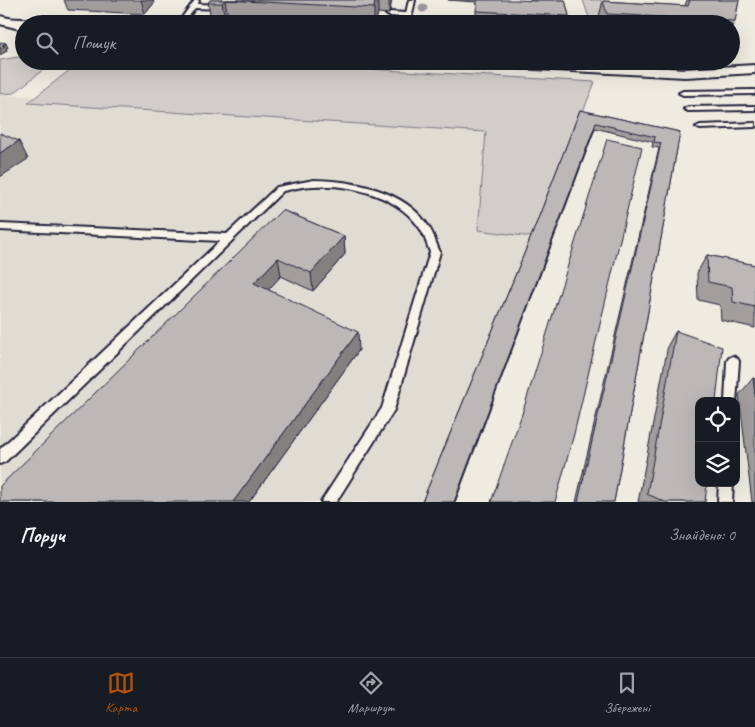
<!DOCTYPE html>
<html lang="uk">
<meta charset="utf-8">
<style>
:root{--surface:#171b24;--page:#242831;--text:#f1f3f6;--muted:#9ea1a6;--line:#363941;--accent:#b45309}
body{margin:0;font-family:Caveat,sans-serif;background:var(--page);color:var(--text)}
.controls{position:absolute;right:15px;bottom:15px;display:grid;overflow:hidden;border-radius:10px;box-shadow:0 5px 20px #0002}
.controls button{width:45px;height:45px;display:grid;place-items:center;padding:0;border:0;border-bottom:1px solid var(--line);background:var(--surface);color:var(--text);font:25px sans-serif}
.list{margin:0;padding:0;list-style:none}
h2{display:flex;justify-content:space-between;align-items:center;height:65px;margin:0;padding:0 20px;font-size:21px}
h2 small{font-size:16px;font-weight:400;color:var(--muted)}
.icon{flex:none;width:28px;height:28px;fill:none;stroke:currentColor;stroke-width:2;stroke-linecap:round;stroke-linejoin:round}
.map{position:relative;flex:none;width:755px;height:502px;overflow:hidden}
.search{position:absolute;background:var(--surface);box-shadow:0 5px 20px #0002;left:15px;right:15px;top:15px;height:55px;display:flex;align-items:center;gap:12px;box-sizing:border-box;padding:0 18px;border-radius:28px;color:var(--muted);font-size:19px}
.sheet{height:155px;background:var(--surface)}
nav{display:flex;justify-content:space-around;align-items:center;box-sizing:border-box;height:70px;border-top:1px solid var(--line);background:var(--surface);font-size:14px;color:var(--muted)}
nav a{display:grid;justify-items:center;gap:2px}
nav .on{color:var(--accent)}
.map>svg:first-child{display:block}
.built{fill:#dfdcd4}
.green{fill:#d1cdc9;stroke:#7a7882}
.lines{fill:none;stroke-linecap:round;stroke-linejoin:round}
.lane-casing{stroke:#22223b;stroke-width:4}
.street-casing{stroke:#22223b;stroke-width:4}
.lane{fill:#f7f3e8;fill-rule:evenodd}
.street{fill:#f7f3e8;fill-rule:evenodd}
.tree{fill:#9b989d}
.wall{fill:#a19e9d;stroke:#22223b}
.shaded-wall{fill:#838180;stroke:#22223b}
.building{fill:#bbb8b7;stroke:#22223b}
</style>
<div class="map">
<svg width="755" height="502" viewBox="0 0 755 502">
<rect width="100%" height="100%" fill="#eeebe1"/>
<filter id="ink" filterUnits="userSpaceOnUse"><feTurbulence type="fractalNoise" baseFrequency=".02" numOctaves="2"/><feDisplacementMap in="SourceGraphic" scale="10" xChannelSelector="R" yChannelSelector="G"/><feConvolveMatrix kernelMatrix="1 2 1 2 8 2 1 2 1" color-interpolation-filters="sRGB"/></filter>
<g filter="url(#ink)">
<path class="built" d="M0 95 578 115 532 237 423 502H0Z"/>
<path class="green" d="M583 0H601L608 24H591Z
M24 56V61H54L14 93 0 94V60Z
M81 61H228L595 82 532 237 478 230 486 132 28 103Z"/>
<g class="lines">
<defs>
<path id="lane" d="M195 0H199L198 4 221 5 224 7 221 9 195 8 183 24H177Z
M409 0H415L410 24H404L405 17 389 16 386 14 389 12 406 13Z
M0 18 85 22 88 24 0 22Z
M755 90V94L683 95 679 93 683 91Z
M755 106V110L688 111 684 109 688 107Z
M755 123V127L700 129 696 127 700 125Z
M314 180C355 181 405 190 429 227 434 235 436 244 440 252L394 410 336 502H321L382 408 430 252C427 245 425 237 421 230 400 196 351 184 314 186 303 186 293 189 283 191L5 462 0 464V449L220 241 0 230V224L227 234 277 187Z
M733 356 737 358 739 361 736 403V401H725L727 361 729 358Z
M719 483H733L732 502H718Z"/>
<path id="street" d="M0 16 29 23V24H24V30L0 24Z
M453 61H545L685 69 755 65V73L685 77 460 65Z"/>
</defs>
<use href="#lane" class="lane-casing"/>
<use href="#street" class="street-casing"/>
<use href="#lane" class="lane"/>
<use href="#street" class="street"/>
</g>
<circle class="tree" cx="423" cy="8" r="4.5"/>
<path class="wall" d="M64 0H153L154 3 145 14 68 10Z
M210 0H392L389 14 378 13 375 24H212L208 3Z
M448 0H476V2Z
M477 0 530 1 529 0H565L569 16 567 24H475Z
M687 0H739L735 21 731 29V24H597L603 1 685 6Z
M580 110 680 132 614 502H576L659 148 652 147 653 142 595 128 455 502H422L533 232Z
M282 210 344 236 345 254 313 291 281 276 268 289 359 350 249 502H0Z
M707 255 755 265V328L721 320 720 305 698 300 697 273Z
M676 331 705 502H638L668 345Z
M753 378 755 379V502H752L739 395Z"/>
<path class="shaded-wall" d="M141 0H153L154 3 145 14Z
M225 0 229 23V24H226L222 3Z
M375 0H378V13L375 24H374V8Z
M389 0H392L389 14Z
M6 43 8 48H6L7 51 0 55V49L2 45Z
M595 128 455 502H454Z
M19 141 28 159 0 177V153Z
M344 236 345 254 313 291 311 273Z
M278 258 281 276 258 301 254 283Z
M358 332 359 350 249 502H233Z"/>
<path class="building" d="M210 0H225L222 3H208Z
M226 0H375L374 8Z
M477 0H516L537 1V0H565L569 16 477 11Z
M690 0H739L735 21 607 14 603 1 688 6Z
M0 42 6 43 2 45 5 46 0 49Z
M580 110 680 132 614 502H578L661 143 654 142 655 137 596 123 454 502H422L533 232Z
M0 133 19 141 0 153Z
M607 139 642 147 574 434 555 502H491L522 414Z
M282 210 344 236 311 273 278 258 254 283 358 332 233 502H0V486Z
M707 255 755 265V307L733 302 732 287 708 282Z
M676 331 722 347 716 401H699V483H707L705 502H665L647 494Z
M753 378 755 379V394Z"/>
</g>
</svg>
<div class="controls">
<button><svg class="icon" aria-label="locate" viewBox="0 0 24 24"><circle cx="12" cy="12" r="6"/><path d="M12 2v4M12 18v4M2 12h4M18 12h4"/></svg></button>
<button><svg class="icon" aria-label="layers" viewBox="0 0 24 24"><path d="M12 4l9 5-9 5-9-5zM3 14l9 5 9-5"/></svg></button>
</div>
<div class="search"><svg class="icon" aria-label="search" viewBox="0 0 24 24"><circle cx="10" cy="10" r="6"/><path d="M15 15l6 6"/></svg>Пошук</div>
</div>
<section class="sheet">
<h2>Поруч<small>Знайдено: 0</small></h2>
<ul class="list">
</ul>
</section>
<nav>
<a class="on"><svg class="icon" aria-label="map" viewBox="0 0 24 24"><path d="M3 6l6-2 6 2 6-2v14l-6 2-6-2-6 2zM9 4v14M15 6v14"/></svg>Карта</a>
<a><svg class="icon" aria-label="directions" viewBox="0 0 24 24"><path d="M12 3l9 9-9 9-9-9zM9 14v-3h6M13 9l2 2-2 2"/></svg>Маршрут</a>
<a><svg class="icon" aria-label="saved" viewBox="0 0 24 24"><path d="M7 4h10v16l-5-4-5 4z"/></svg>Збережені</a>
</nav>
